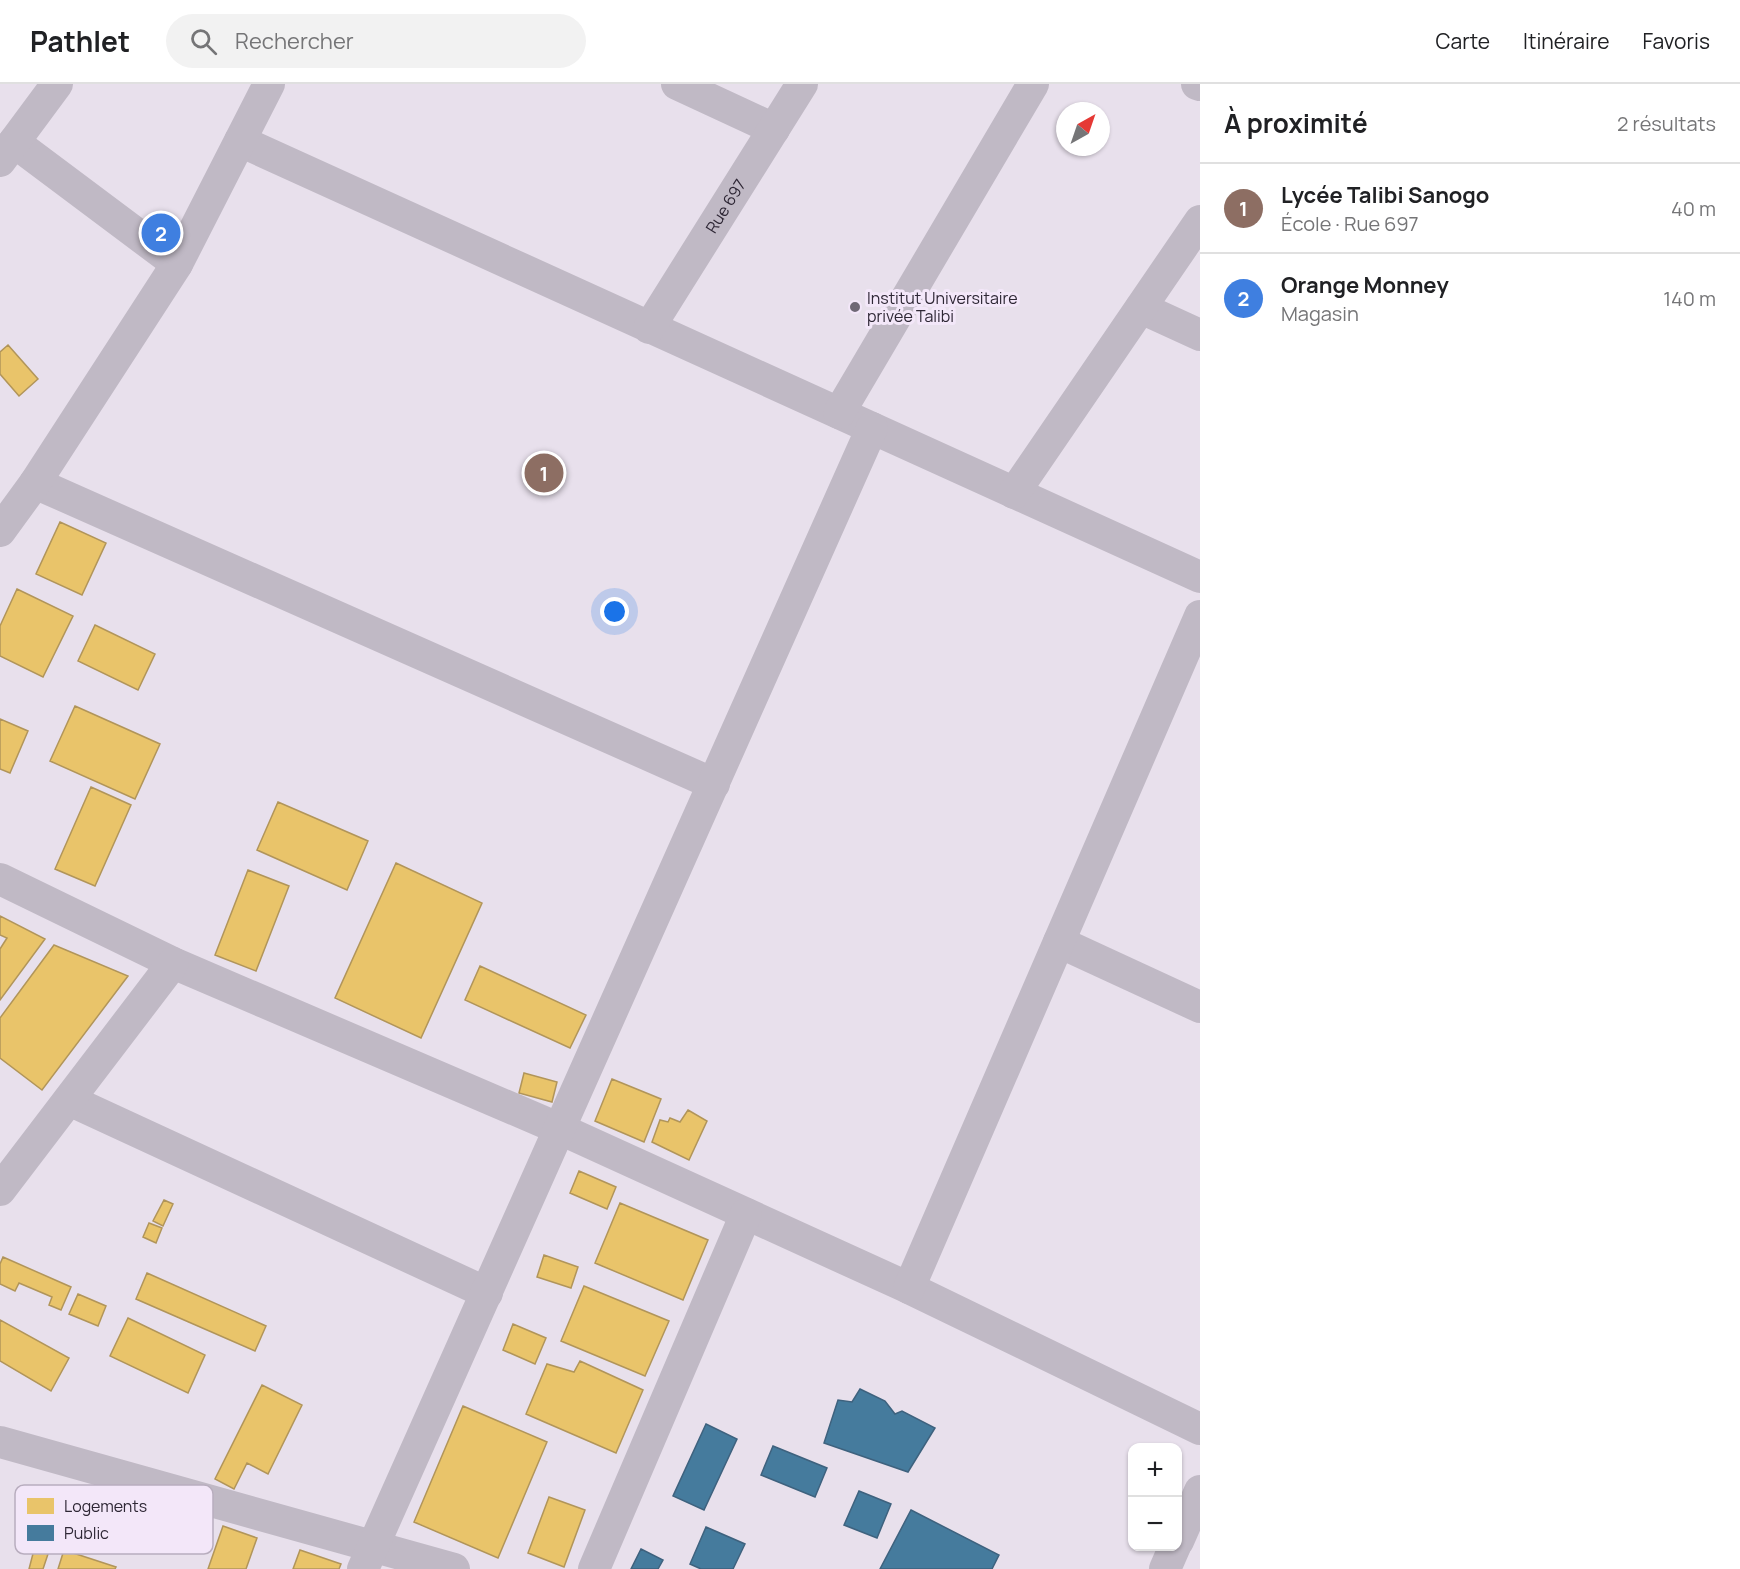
<!DOCTYPE html>
<html lang="fr">
<meta charset="utf-8">
<style>
:root{--surface:#fff;--page:#f2f2f2;--text:#202124;--muted:#757577;--line:#e0e0e0;--accent:#b45309}
body{margin:0;font-family:Manrope,sans-serif;background:var(--page);color:var(--text)}
.controls{position:absolute;right:18px;bottom:18px;display:grid;overflow:hidden;border-radius:12px;box-shadow:0 2px 4px #0004}
.controls button{width:54px;height:54px;display:grid;place-items:center;padding:0;border:0;border-bottom:2px solid var(--line);background:var(--surface);color:var(--text);font:30px sans-serif}
.compass{position:absolute;left:1056px;top:18px;width:54px;height:54px;border-radius:50%;background:var(--surface);box-shadow:0 2px 4px #0004;rotate:40deg}
.you{position:absolute;left:615px;top:528px;width:21px;height:21px;margin:-15px;border:4px solid #fff;border-radius:50%;background:#1a73e8;box-shadow:0 0 0 9px #1a73e833}
.badge{display:grid;place-items:center;width:39px;height:39px;border-radius:50%;background:var(--accent);color:#fff;font-size:20px;font-weight:700}
.pin{position:absolute;translate:-50% -50%;border:3px solid #fff;box-shadow:0 2px 6px #0006}
.list{margin:0;padding:0;list-style:none}
h2{display:flex;justify-content:space-between;align-items:center;height:78px;margin:0;padding:0 24px;font-size:26px}
h2 small{font-size:20px;font-weight:400;color:var(--muted)}
.list li{display:grid;grid-template-columns:39px 1fr auto;gap:18px;align-items:center;box-sizing:border-box;height:90px;padding:0 24px;border-top:2px solid var(--line)}
.list b{display:block;font-size:22px;white-space:nowrap}
.list p{margin:0;font-size:20px;white-space:nowrap;color:var(--muted)}
.list em{font-size:20px;font-style:normal;color:var(--muted)}
.icon{flex:none;width:33px;height:33px;fill:none;stroke:currentColor;stroke-width:2;stroke-linecap:round;stroke-linejoin:round}
.map{position:relative;flex:none;width:1200px;height:1485px;overflow:hidden}
header{display:flex;align-items:center;gap:36px;box-sizing:border-box;height:84px;padding:0 30px;background:var(--surface);border-bottom:2px solid var(--line)}
header strong{font-size:28px}
nav{display:flex;gap:33px;margin-inline-start:auto;font-size:21px}
.search{width:420px;height:54px;background:var(--page);display:flex;align-items:center;gap:15px;box-sizing:border-box;padding:0 21px;border-radius:33px;color:var(--muted);font-size:22px}
main{display:flex}
aside{flex:1;background:var(--surface)}
.map>svg:first-child{display:block}
.homes{fill:#e9c46a;stroke:#b1955a;stroke-width:1.5}
.public{fill:#457b9d;stroke:#3e627e;stroke-width:1.5}
.lines{fill:none;stroke-linecap:round;stroke-linejoin:round}
.minor{stroke:#c0b9c5;stroke-width:32}
.poi-dot{fill:#6f6875;stroke:#f3e7f9;stroke-width:2}
.labels{text-anchor:middle;dominant-baseline:central;stroke-width:6;stroke-linejoin:round;paint-order:stroke}
.street-label{font-size:16px;fill:#2e2735;stroke:#f3e7f9}
.poi-label{font-size:16px;fill:#2e2735;stroke:#f3e7f9;text-anchor:start}
.key{fill:#f3e7f9;stroke:#b8adbe;stroke-width:1.5}
.key-label{font-size:16px;fill:#2e2735}
</style>
<header>
<strong>Pathlet</strong>
<div class="search"><svg class="icon" aria-label="search" viewBox="0 0 24 24"><circle cx="10" cy="10" r="6"/><path d="M15 15l6 6"/></svg>Rechercher</div>
<nav><a>Carte</a><a>Itinéraire</a><a>Favoris</a></nav>
</header>
<main>
<div class="map">
<svg width="1200" height="1485" viewBox="0 0 1200 1485">
<rect width="100%" height="100%" fill="#e8e0ec"/>
<path class="homes" d="M8 261 38 295 19 312 0 290V268Z
M60 438 106 459 82 511 36 490Z
M17 505 73 532 43 593 0 572V542Z
M95 541 155 570 138 606 78 577Z
M75 622 160 660 135 715 50 677Z
M0 635 28 647 10 689 0 685Z
M91 703 131 721 95 802 55 785Z
M278 718 368 757 347 806 257 766Z
M396 779 482 819 421 954 335 914Z
M248 786 289 802 256 887 215 871Z
M0 832 45 855 0 916V865L7 854 0 851Z
M54 861 128 892 42 1006 0 974V934Z
M480 882 586 931 570 964 465 916Z
M524 989 557 998 552 1018 519 1009Z
M612 995 661 1015 644 1058 595 1037Z
M688 1026 707 1037 689 1076 652 1058 660 1036 668 1038 670 1034 680 1038Z
M579 1087 616 1103 607 1125 570 1109Z
M164 1116 173 1120 163 1142 153 1137Z
M620 1119 708 1156 683 1216 595 1179Z
M149 1139 162 1144 156 1159 143 1153Z
M544 1171 578 1183 571 1204 537 1193Z
M3 1173 71 1203 61 1226 49 1221 52 1213 19 1199 15 1207 0 1200V1180Z
M147 1189 266 1242 255 1267 136 1215Z
M584 1202 669 1237 645 1292 561 1257Z
M78 1210 106 1222 98 1242 69 1230Z
M128 1234 205 1271 188 1309 110 1272Z
M0 1236 69 1274 51 1307 0 1277Z
M513 1240 546 1254 535 1280 503 1266Z
M580 1277 643 1306 616 1369 526 1330 547 1280 574 1288Z
M262 1301 302 1321 268 1390 247 1379 234 1405 215 1395Z
M463 1322 547 1358 498 1474 414 1438Z
M549 1413 585 1426 564 1483 528 1469Z
M42 1435 58 1440 43 1485H29Z
M223 1442 257 1454 246 1485H208Z
M64 1466 116 1483 115 1485H58Z
M300 1466 341 1480 339 1485H293Z"/>
<path class="public" d="M860 1305 885 1317 895 1330 902 1327 935 1344 908 1388 824 1359 838 1316 852 1318Z
M706 1340 737 1355 704 1426 673 1412Z
M773 1362 827 1384 815 1413 761 1391Z
M859 1407 891 1420 877 1454 844 1441Z
M911 1426 999 1471 992 1485H880Z
M706 1443 745 1460 733 1485H701L690 1480Z
M641 1465 663 1476 658 1485H631Z"/>
<g class="lines">
<g class="minor">
<path d="M677 0 774 45"/>
<path d="M1197 0 1200 1"/>
<path d="M240 57 1200 493"/>
<path d="M14 58 177 180"/>
<path d="M0 77 57 0"/>
<path d="M1141 224 1200 251"/>
<path id="s1" d="M649 244 802 0"/>
<path d="M839 329 1033 0"/>
<path d="M35 399 714 700"/>
<path d="M1014 409 1200 137"/>
<path d="M0 447 35 399 177 180 269 0"/>
<path d="M0 795 173 879 560 1045 909 1204 1200 1345"/>
<path d="M1059 858 1200 923"/>
<path d="M69 1016 487 1209"/>
<path d="M0 1106 173 879"/>
<path d="M909 1204 1200 532"/>
<path d="M0 1358 454 1485"/>
<path d="M1178 1457 1200 1407"/>
<path d="M363 1485 872 344"/>
<path d="M594 1485 746 1130"/>
<path d="M1165 1485 1175 1462"/>
</g>
</g>
<circle class="poi-dot" cx="855" cy="223" r="6"/>
<g class="labels">
<g class="street-label">
<text stroke="none"><textPath href="#s1" startOffset="144">Rue 697</textPath></text>
</g>
<g class="poi-label">
<text x="867" y="214">Institut Universitaire<tspan x="867" dy="18">privée Talibi</tspan></text>
</g>
</g>
<rect x="15" y="1401" width="198" height="69" rx="9" class="key"/>
<rect x="27" y="1414" width="27" height="16" fill="#e9c46a"/>
<rect x="27" y="1441" width="27" height="16" fill="#457b9d"/>
<g class="key-label">
<text x="64" y="1428">Logements</text>
<text x="64" y="1455">Public</text>
</g>
</svg>
<div class="controls">
<button>+</button>
<button>−</button>
</div>
<svg class="compass" viewBox="-18 -18 36 36"><path d="M0-13l5 13h-10z" fill="#e53935"/><path d="M0 13l5-13h-10z" fill="#757577"/></svg>
<div class="you"></div>
<div class="pin badge" style="left:544px;top:389px;background:#8d6e63">1</div>
<div class="pin badge" style="left:161px;top:149px;background:#3f7fe0">2</div>
</div>
<aside>
<h2>À proximité<small>2 résultats</small></h2>
<ul class="list">
<li><span class="badge" style="background:#8d6e63">1</span><div><b>Lycée Talibi Sanogo</b><p>École · Rue 697</p></div><em>40 m</em></li>
<li><span class="badge" style="background:#3f7fe0">2</span><div><b>Orange Monney</b><p>Magasin</p></div><em>140 m</em></li>
</ul>
</aside>
</main>
